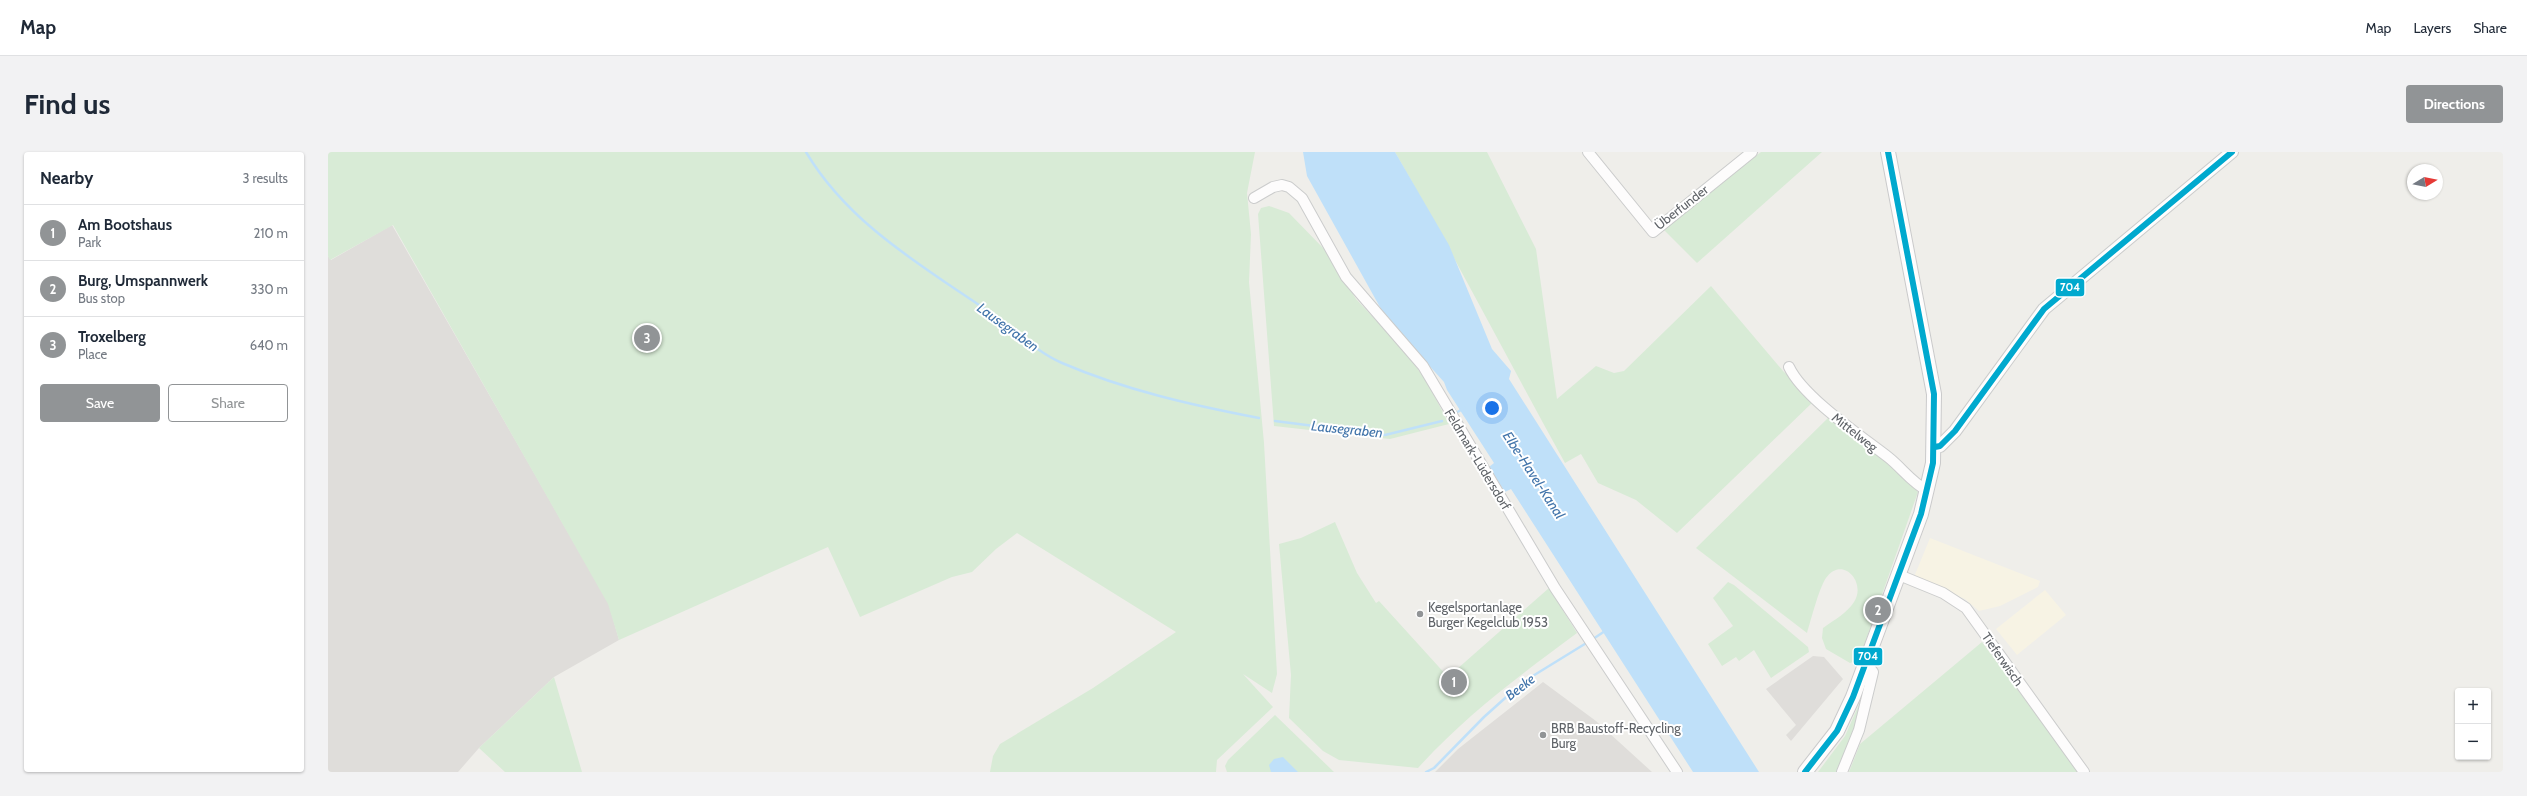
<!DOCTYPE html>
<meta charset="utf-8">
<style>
:root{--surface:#fff;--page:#f2f2f3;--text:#1f2937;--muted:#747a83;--line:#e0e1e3;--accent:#919496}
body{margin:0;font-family:Cabin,sans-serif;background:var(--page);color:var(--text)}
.controls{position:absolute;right:12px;bottom:12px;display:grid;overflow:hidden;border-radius:4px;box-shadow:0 1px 3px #0004}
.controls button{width:36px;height:36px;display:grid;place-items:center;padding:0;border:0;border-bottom:1px solid var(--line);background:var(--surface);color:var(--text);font:20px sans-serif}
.compass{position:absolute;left:2079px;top:12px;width:36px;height:36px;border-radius:50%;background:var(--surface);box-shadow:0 1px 3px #0004;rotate:80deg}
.you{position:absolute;left:1164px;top:256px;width:14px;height:14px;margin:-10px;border:3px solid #fff;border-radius:50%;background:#1a73e8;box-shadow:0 0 0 6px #1a73e833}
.badge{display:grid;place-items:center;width:26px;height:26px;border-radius:50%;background:var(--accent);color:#fff;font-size:13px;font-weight:700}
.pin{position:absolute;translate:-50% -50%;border:2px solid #fff;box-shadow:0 1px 4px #0006}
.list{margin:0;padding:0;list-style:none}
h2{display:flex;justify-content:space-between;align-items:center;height:52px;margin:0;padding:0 16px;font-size:17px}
h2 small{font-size:13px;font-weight:400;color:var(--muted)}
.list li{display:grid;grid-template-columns:26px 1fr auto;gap:12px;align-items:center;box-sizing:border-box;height:56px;padding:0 16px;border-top:1px solid var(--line)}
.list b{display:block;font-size:15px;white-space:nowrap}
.list p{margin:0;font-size:13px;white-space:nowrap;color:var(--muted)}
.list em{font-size:13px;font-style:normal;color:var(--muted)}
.actions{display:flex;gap:8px;padding:12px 16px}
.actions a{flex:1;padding:9px 0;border:1px solid var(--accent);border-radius:4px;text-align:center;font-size:14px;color:var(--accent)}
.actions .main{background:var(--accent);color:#fff}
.map{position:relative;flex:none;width:2175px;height:620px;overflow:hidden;border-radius:4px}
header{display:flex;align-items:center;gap:24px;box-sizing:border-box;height:56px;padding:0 20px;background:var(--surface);border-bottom:1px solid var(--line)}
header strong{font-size:19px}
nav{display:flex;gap:22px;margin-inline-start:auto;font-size:14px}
.intro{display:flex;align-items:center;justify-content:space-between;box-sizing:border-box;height:96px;padding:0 24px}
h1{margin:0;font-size:28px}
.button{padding:10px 18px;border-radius:4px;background:var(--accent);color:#fff;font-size:14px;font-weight:700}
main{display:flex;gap:24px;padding:0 24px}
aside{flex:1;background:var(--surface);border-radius:4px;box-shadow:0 1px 3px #0004}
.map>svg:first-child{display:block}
.commercial{fill:#f7f3e4}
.industrial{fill:#dfddda}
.green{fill:#d8ebd6}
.water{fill:#bfe0f9}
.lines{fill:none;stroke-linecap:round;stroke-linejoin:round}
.stream{stroke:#bfe0f9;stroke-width:2.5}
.minor-casing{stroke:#cbcccc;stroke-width:12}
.tertiary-casing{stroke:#cbcccc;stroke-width:14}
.secondary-casing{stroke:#cacacb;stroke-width:16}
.minor{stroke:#fdfcfc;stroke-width:10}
.tertiary{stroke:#fdfcfc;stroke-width:12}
.secondary{stroke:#fdfcfc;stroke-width:14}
.bus-1-casing{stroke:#fff;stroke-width:9}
.bus-1{stroke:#00a9ce;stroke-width:6}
.poi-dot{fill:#919496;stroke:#fff;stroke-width:1.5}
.labels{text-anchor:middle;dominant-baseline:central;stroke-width:4;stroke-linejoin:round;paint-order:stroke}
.street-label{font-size:13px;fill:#5f6368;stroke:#fff}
.poi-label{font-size:13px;fill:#5f6368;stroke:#fff;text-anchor:start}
.water-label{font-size:14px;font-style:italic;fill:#4174aa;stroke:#fff}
.line-badge{stroke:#fff;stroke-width:1.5}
.badge-label{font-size:11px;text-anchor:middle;font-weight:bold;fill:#fff}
</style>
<header>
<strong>Map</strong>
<nav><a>Map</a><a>Layers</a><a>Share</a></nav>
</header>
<div class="intro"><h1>Find us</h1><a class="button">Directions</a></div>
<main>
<aside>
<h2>Nearby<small>3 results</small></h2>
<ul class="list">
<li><span class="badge">1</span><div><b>Am Bootshaus</b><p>Park</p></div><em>210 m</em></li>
<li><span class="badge">2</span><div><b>Burg, Umspannwerk</b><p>Bus stop</p></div><em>330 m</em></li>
<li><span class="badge">3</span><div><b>Troxelberg</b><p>Place</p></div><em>640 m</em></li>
</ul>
<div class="actions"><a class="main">Save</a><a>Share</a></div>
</aside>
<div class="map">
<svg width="2175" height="620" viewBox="0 0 2175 620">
<rect width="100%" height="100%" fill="#efeeea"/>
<path class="commercial" d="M1602 386 1712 429 1710 435 1672 454 1651 459 1637 447 1586 425Z
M1717 438 1738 463 1689 503 1668 477Z"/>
<path class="industrial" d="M64 73 281 452 291 488 226 525 151 596 130 620H0V104L3 108Z
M1485 504 1496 505 1515 527 1463 589 1458 583 1468 573 1438 537Z
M1215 530 1268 569 1324 620H1107L1130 597Z"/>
<path class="green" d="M0 0H927L919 41 923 82 921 130 936 291 949 522 944 541 915 522 945 555 889 608 888 620H662L665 604 672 592 765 536 848 480 689 381 668 397 644 420 624 425 532 465 500 395 291 488 280 452 65 73 2 108 0 104Z
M1067 0H1159L1208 97 1229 247 1268 214 1286 221 1296 219 1383 134 1455 219 1486 249 1349 381 1308 348 1270 331 1253 302 1237 311C1180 208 1126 103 1067 0Z
M1433 0H1494L1369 111 1335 77Z
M941 54 961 61 998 99 1028 147 1073 195 1098 228 1121 272 1062 287 946 274 930 62 933 56Z
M1500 266 1544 297 1590 340 1531 508 1522 511 1498 497 1494 486 1495 476C1506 468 1519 461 1526 450 1539 430 1514 403 1498 426 1491 436 1483 468 1479 481L1368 396Z
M1007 370 1029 421 1048 451 1051 449 1120 525 1221 436 1249 481C1191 524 1138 563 1090 616L1011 608 995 599 961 566 963 523 951 392 973 386Z
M1400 430 1406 433 1480 495 1481 500 1443 526 1426 498 1411 509 1408 505 1394 514 1380 492 1405 474 1385 446Z
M1654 490 1751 620H1521L1532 592Z
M226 525 254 620H177L151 596Z
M1540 532 1530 573 1511 620H1490L1517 584Z
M947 563 1006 620H899L897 614 900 608Z"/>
<path class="water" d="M975 0H1067L1121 93 1164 197 1183 219 1181 227 1431 620H1365L1183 337 1177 340 1161 315 1166 311 1119 238 1116 230 1058 166 979 24Z
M955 605 970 620H943L941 613 946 607Z"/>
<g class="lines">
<path class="stream" d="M478 0C522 74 598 116 667 164 689 180 709 200 734 211 797 238 863 253 931 266
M1128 261 1136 256
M947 269 1057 283 1114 269
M1265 487 1277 479
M1098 620 1106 616 1156 565 1195 530 1260 490"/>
<defs>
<path id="minor" d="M1260 0 1325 80 1424 0
M926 46 945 35 954 33 961 35 974 46 1018 125 1095 214 1227 436 1349 620
M1461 215C1475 245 1533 284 1560 305 1574 316 1584 331 1600 339
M1571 423 1615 441 1638 456 1756 620
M1514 620 1531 578 1545 520 1538 511"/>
<path id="tertiary" d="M1607 295 1612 294 1627 279 1716 157 1904 0"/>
<path id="secondary" d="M1477 620 1509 579 1525 545 1593 362 1605 311 1606 242 1560 0"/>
</defs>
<use href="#minor" class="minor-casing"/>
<use href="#tertiary" class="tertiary-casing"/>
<use href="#secondary" class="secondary-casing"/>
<use href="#minor" class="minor"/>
<use href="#tertiary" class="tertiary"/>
<use href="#secondary" class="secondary"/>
<defs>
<path id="bus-1" d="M1607 295 1612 294 1627 279 1716 157 1904 0
M1477 620 1509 579 1525 545 1593 362 1605 311 1606 242 1560 0"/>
</defs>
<use href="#bus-1" class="bus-1-casing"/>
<use href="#bus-1" class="bus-1"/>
</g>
<g class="poi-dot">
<circle cx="1092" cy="462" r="4"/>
<circle cx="1215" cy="583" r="4"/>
</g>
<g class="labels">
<g class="street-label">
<text transform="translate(1353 55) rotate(-38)">Überfunder</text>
<text transform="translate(1527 280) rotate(38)">Mittelweg</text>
<text transform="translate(1150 307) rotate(59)">Feldmark-Lüdersdorf</text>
<text transform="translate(1675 507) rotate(55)">Tieferwisch</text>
</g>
<g class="poi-label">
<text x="1100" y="455">Kegelsportanlage<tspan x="1100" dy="15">Burger Kegelclub 1953</tspan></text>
<text x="1223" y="576">BRB Baustoff-Recycling<tspan x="1223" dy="15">Burg</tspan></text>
</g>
<g class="water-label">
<text transform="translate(680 175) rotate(36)">Lausegraben</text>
<text transform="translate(1019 277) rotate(6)">Lausegraben</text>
<text transform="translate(1206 323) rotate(57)">Elbe-Havel-Kanal</text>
<text transform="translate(1192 535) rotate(-38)">Beeke</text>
</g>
</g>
<g class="line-badge">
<rect x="1727" y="126" width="30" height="19" rx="4" fill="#00a9ce"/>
<rect x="1525" y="495" width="30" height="19" rx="4" fill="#00a9ce"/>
</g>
<g class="badge-label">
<text x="1742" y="139">704</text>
<text x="1540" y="508">704</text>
</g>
</svg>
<div class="controls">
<button>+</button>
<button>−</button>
</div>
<svg class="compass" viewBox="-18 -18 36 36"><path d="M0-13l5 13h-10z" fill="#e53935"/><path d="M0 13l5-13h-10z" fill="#747a83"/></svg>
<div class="you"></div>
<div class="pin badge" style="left:1126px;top:530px">1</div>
<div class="pin badge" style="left:1550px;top:458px">2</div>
<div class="pin badge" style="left:319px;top:186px">3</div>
</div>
</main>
